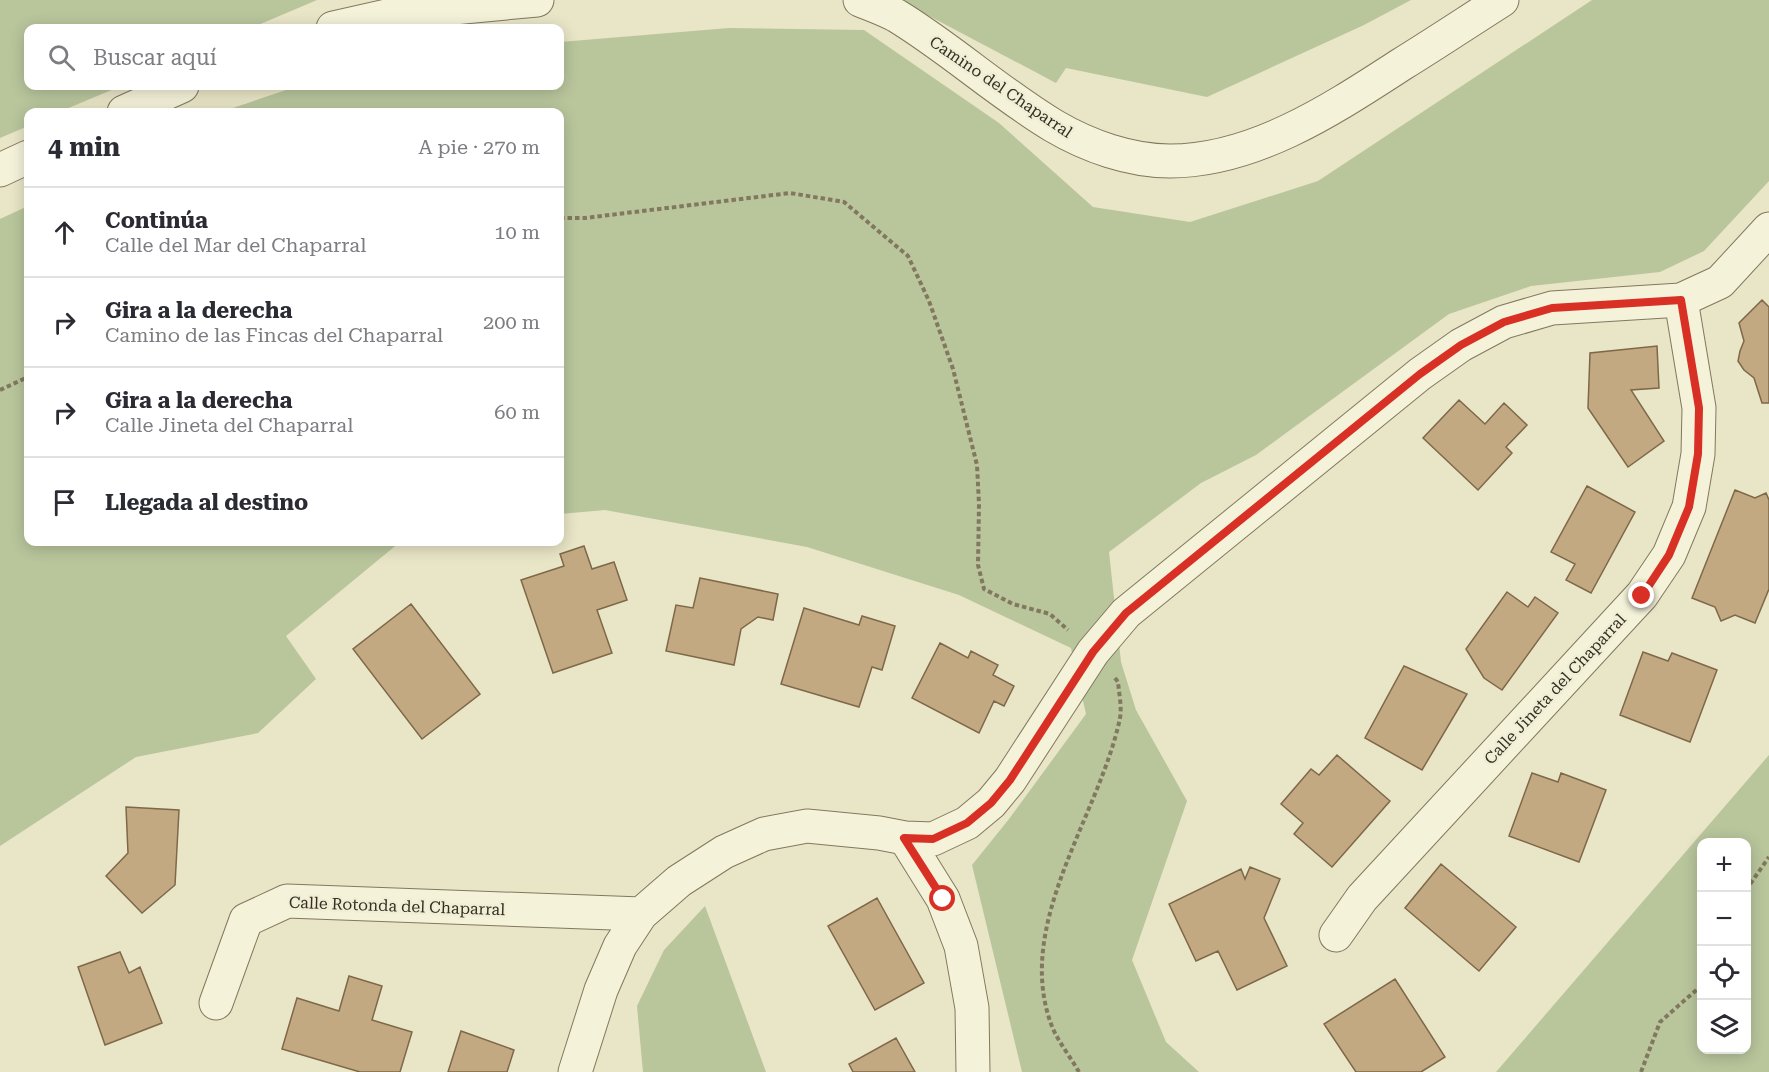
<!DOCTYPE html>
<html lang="es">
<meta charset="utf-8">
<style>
:root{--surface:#fff;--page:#f2f2f3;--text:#2b2b33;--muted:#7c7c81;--line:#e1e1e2}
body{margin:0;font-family:"Roboto Serif",serif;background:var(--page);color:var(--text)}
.controls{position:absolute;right:18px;bottom:18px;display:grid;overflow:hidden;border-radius:12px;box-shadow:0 3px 15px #0003}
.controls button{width:54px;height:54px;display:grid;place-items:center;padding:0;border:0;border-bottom:2px solid var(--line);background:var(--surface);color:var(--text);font:30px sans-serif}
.stop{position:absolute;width:18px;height:18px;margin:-14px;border:4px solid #d93025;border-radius:50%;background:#fff}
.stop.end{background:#d93025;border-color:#fff;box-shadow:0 2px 6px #0008}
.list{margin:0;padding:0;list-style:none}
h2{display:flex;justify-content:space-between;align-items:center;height:78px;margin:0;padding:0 24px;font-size:26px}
h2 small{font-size:20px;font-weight:400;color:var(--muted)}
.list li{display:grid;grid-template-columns:39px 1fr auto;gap:18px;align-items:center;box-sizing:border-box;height:90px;padding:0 24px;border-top:2px solid var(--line)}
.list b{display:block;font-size:22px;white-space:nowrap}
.list p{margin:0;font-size:20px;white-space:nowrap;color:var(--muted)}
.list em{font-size:20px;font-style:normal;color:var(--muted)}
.icon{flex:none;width:33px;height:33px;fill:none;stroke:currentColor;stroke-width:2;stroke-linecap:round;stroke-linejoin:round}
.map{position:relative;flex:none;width:1769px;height:1072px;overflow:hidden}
.search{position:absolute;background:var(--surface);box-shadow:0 3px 15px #0003;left:24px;top:24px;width:540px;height:66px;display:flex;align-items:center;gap:15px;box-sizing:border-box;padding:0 21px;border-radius:12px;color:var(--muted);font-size:22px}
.panel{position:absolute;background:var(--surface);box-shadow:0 3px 15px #0003;left:24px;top:108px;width:540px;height:438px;border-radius:12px}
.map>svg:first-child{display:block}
.green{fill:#b9c69c;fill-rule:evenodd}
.building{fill:#c2a982;stroke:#7e6848;stroke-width:1.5}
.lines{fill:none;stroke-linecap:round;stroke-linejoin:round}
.minor-casing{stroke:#82785f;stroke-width:35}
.path{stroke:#82785f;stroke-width:4;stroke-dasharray:4.5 3;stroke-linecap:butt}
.minor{stroke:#f5f2da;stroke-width:33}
.route{stroke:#d93025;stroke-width:8}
.labels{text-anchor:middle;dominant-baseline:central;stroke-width:5;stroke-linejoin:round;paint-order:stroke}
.street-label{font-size:16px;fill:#342e21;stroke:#f1eed6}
</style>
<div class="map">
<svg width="1769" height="1072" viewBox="0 0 1769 1072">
<rect width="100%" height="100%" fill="#e9e5c7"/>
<path class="green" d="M0 0H317L251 28H28V86H121L59 112H28V126L0 138Z
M899 0H1411L1364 25 1207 97 1066 68 1056 83Z
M1592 0H1769V181L1704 251 1660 272 1531 286 1449 314 1256 455 1201 483 1109 552 1121 662 1136 710 1187 801 1132 960 1166 1042 1199 1072H1022L972 865 1009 819 1086 714 1071 648 959 595 807 547 605 510 560 514V112H221L298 86H560V42L729 28 864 30 999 123 1093 207 1190 222 1318 181Z
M28 206V542H400L286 636 316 679 258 733 136 757 0 846V219Z
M1769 755V1072H1496ZM1702 842H1746V1050H1702Z
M705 906 766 1072H643L637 1006 664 950Z"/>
<path class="building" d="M1762 300 1769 307V403H1762L1754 378 1744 370 1738 361 1740 351 1744 341 1739 323Z
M1657 346 1659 388 1631 390 1664 441 1628 467 1588 408 1590 353Z
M1459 400 1485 424 1504 403 1527 425 1506 447 1512 453 1478 490 1423 438Z
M1587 486 1635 512 1591 593 1566 580 1575 564 1551 552Z
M1735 490 1755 498 1766 493 1769 500V589L1755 623 1735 615 1721 621 1715 607 1692 598Z
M584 546 592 569 614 562 627 600 597 610 612 653 553 673 521 580 564 566 560 554Z
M700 578 778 594 773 620 758 617 741 629 734 665 666 651 676 605 693 608Z
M1507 592 1528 607 1535 597 1558 613 1502 690 1484 678 1466 649Z
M411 604 480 694 422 739 353 649Z
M804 608 859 625 862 616 895 626 882 670 872 667 859 707 781 684Z
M940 643 968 658 971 651 998 665 993 675 1014 686 1004 706 994 701 979 733 912 698Z
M1643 652 1668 661 1672 653 1717 670 1690 742 1620 715Z
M1404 666 1467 694 1422 770 1365 738Z
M1337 755 1390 801 1332 867 1294 834 1303 823 1281 804 1311 769 1319 775Z
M1532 773 1558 782 1561 773 1606 790 1579 862 1509 836Z
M126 807 179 810 175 885 142 913 106 876 128 853Z
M1441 864 1516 927 1479 971 1405 908Z
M1250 867 1280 879 1264 918 1287 966 1237 990 1218 951 1196 961 1169 904 1241 869 1245 879Z
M877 898 924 983 875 1010 828 926Z
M120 952 129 973 140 967 162 1023 105 1045 78 967Z
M349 976 382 986 372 1020 412 1032 400 1072H360L282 1049 297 998 339 1011Z
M1395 979 1445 1057 1421 1072H1356L1324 1024Z
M461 1031 514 1050 507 1072H448Z
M896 1038 915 1072H853L849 1064Z"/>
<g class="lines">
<defs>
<path id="minor" d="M860 0C872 5 886 10 897 16 951 49 999 93 1054 126 1088 146 1130 161 1170 161 1255 161 1334 108 1402 64 1436 43 1469 21 1502 0
M333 28 400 13 537 0
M124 112 182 86
M0 170 28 157
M905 838 943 899 961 946 972 1008 973 1072
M1336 935 1362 898 1642 595 1669 555 1689 507 1698 454 1699 408 1681 300
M216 1003 246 920 287 901 641 914
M575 1072 601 990 620 946 641 914 679 881 724 852 764 834 807 826 879 833 905 838 933 839 967 823 991 803 1010 780 1093 652 1126 613 1420 374 1461 345 1504 322 1552 308 1681 300 1720 282 1769 229"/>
</defs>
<use href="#minor" class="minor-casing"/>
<path class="path" d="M560 218H585L790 193 844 202 908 256 929 301 953 369 977 465 979 504 978 565 984 589 1013 604 1050 614 1068 630
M0 390 28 377
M1746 890 1769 857
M1079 1072C1071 1058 1060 1044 1053 1029 1011 926 1100 816 1120 718 1122 707 1119 693 1118 682L1115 678
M1641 1072 1660 1022 1702 985"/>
<use href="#minor" class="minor"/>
</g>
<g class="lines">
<path class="route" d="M943 899 904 838 933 839 967 823 991 803 1010 780 1093 652 1126 613 1420 374 1461 345 1504 322 1552 308 1681 300 1699 408 1698 454 1689 507 1669 555 1642 596"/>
</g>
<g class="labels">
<g class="street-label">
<text transform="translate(1001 87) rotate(34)">Camino del Chaparral</text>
<text transform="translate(1555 689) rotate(-47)">Calle Jineta del Chaparral</text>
<text transform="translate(397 906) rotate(2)">Calle Rotonda del Chaparral</text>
</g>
</g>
</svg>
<div class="controls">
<button>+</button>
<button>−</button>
<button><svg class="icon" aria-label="locate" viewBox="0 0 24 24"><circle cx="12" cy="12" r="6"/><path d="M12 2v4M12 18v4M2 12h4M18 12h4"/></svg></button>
<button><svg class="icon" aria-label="layers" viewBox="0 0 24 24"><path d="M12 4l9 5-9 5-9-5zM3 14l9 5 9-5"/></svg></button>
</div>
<div class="stop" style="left:943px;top:899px"></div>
<div class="stop end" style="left:1642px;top:596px"></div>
<div class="search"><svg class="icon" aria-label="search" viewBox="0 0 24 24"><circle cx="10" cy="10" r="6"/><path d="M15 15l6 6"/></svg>Buscar aquí</div>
<section class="panel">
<h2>4 min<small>A pie · 270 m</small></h2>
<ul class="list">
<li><svg class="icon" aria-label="ahead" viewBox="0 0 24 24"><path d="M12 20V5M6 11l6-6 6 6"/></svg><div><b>Continúa</b><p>Calle del Mar del Chaparral</p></div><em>10 m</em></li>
<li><svg class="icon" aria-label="right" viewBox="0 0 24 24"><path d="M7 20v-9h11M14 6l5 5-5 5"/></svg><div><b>Gira a la derecha</b><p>Camino de las Fincas del Chaparral</p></div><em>200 m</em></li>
<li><svg class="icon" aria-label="right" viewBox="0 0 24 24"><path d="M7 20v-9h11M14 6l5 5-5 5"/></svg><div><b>Gira a la derecha</b><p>Calle Jineta del Chaparral</p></div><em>60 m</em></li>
<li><svg class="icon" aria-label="arrive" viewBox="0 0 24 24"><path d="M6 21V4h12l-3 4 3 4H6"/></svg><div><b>Llegada al destino</b></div></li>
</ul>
</section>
</div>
